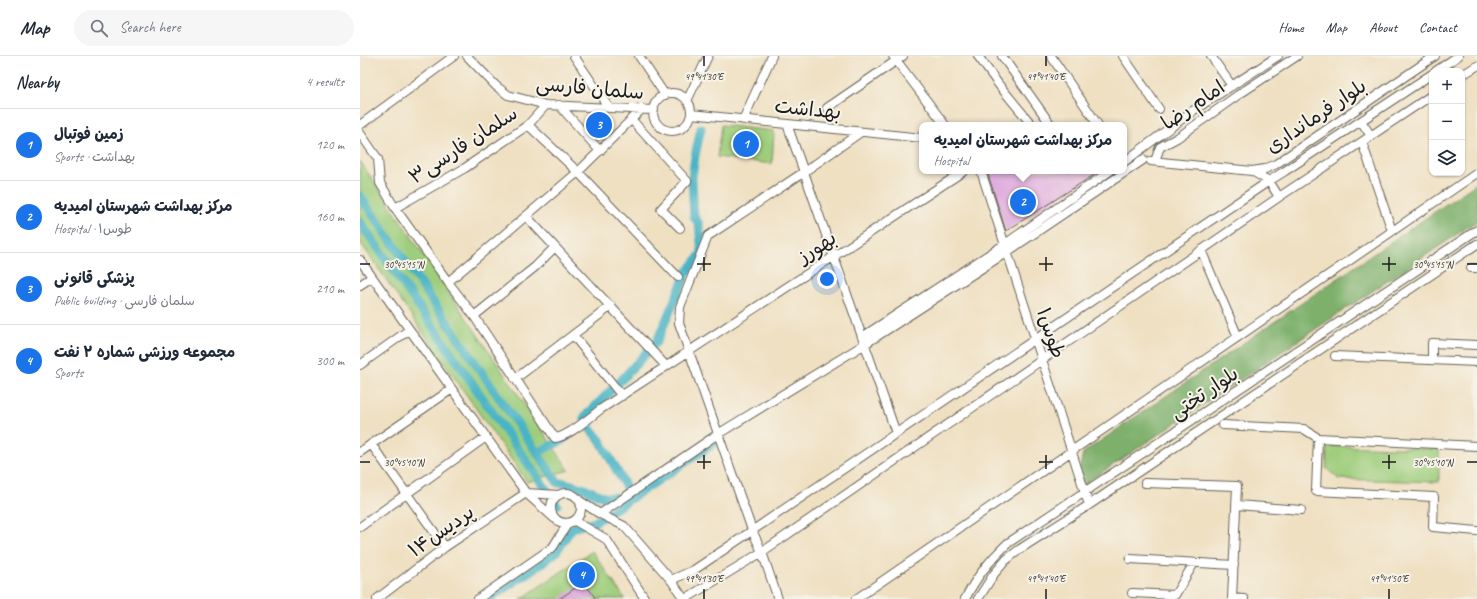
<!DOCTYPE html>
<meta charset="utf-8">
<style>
:root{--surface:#fff;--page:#f6f6f7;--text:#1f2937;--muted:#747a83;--line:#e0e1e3;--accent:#1a73e8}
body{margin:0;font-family:Caveat,"Playpen Sans Arabic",sans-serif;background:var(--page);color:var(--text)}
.controls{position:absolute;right:12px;top:12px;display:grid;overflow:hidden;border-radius:8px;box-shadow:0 1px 3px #0004}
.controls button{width:36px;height:36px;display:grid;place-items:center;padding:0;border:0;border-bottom:1px solid var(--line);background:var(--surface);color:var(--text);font:20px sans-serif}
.you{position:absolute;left:467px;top:223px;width:14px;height:14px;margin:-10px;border:3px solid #fff;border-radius:50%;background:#1a73e8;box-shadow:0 0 0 6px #1a73e833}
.badge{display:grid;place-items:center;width:26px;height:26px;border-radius:50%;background:var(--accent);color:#fff;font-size:13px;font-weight:700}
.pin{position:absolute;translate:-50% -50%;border:2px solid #fff;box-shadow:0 1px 4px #0006}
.popup{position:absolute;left:559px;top:66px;width:208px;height:52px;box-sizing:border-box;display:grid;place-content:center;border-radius:8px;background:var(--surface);filter:drop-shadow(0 1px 3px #0005);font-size:13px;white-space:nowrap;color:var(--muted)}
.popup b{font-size:15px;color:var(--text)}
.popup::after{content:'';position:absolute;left:50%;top:100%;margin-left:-8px;border:8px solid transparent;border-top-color:var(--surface)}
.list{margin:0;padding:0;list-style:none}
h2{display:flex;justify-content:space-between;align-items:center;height:52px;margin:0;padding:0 16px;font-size:17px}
h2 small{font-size:13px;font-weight:400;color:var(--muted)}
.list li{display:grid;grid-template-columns:26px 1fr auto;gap:12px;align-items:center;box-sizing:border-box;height:72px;padding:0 16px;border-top:1px solid var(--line)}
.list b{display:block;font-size:15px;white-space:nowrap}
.list p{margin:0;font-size:13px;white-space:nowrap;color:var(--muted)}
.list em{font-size:13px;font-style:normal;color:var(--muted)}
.icon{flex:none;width:22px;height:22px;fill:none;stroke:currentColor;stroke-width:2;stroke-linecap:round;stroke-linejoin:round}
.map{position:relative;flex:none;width:1117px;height:543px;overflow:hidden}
header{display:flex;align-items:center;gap:24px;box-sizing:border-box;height:56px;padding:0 20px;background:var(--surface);border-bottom:1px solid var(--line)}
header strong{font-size:19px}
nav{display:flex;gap:22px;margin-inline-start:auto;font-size:14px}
.search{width:280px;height:36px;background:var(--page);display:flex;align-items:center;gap:10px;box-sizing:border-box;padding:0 14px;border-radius:22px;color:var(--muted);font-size:15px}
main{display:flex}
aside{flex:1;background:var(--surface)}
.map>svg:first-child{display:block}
.green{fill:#9ecd7c;stroke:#5d744c}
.forest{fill:#7eb06c;stroke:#4d6644}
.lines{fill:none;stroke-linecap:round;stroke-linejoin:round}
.canal{stroke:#48b4c5;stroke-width:9}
.building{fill:#dca1dc}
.minor-casing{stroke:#666156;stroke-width:10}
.minor{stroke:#fff;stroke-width:8}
.ticks{fill:none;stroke:#1c1c1c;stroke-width:1.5}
.labels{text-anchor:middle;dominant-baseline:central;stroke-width:4;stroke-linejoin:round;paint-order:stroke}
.street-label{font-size:20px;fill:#1c1c1c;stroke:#f7f3e8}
.ticks-label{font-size:10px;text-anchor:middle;fill:#1c1c1c;stroke:#f7f3e8;stroke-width:4;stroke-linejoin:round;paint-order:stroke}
</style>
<header>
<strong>Map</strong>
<div class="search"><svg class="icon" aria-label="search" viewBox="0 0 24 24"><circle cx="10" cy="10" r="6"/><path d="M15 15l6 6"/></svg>Search here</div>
<nav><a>Home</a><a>Map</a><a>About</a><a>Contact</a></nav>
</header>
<main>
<aside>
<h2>Nearby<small>4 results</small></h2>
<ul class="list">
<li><span class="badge">1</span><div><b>زمین فوتبال</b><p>Sports · بهداشت</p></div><em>120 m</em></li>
<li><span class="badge">2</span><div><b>مرکز بهداشت شهرستان امیدیه</b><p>Hospital · طوس۱</p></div><em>160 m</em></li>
<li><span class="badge">3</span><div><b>پزشکی قانونی</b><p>Public building · سلمان فارسی</p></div><em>210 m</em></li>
<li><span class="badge">4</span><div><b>مجموعه ورزشی شماره ۲ نفت</b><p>Sports</p></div><em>300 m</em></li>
</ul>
</aside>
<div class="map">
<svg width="1117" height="543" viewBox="0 0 1117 543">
<rect width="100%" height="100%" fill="#f7f3e8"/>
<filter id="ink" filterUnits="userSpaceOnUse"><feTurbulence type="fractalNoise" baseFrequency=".025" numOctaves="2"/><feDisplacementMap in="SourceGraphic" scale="8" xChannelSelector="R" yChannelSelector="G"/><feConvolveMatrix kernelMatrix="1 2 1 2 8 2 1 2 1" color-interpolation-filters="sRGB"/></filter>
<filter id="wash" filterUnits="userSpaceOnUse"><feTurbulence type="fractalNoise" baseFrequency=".012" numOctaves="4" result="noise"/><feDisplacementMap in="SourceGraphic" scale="16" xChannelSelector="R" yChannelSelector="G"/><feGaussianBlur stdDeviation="0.9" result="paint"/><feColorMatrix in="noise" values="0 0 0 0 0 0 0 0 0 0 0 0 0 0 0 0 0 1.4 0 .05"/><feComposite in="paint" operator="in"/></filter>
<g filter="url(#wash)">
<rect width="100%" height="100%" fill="#efe0c2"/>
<path class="green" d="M361 69 414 75 412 108 357 101Z
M0 105 209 414 167 426 0 186Z
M967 390 1079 393V426L979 423 966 412Z
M232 495 265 543H161Z"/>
<path class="forest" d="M1117 127V165L723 429 719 416 723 397Z"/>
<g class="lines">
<path class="canal" d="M0 140 198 427H205L225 433 244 441 272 442 240 384 230 373 228 366V357
M0 166 197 449
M224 362 266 319 297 285 326 218 342 197 339 168 334 161 332 122 335 100 341 72
M178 396 201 385 212 376
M128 543 185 505 196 496 212 472 235 466 356 386"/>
</g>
<g id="blocks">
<path class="building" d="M627 115H740L646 175Z
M224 526 236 543H199Z"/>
</g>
</g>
<g filter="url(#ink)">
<use href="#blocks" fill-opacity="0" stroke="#666156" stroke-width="1"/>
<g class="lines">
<defs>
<path id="minor" d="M107 0 136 30 148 39 186 49 294 54
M214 0 249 52
M279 0 305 39
M533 0 585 69
M618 0 639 29 672 69
M642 0 691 69
M691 0 738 69
M763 0 799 53
M851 0 872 30
M1076 15 1098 0
M1102 19 1117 10
M293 56a19 19 0 1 1 38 0a19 19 0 1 1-38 0Z
M327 45 348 0
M199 49 240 95
M467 52 543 0
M331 58 562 82
M271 63 327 125 301 153 320 172
M383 64 412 0
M1001 65 1011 80
M427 68 536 377
M0 69 94 0
M168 69 218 116 318 221
M0 77 18 103 20 127 35 152 88 226 114 260 195 382C208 381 230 361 241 353L604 115
M1002 86 1032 175
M791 105 892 115 909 125 919 141
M795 105 800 91 817 82 878 39 937 0
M764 106 834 54 918 0
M621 115 729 449
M892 115 905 113 916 108 1075 0
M35 152 105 112 168 69 186 49
M166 160 306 310
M841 194 878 281
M0 204 166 437 85 491 17 543
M1111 212H1117
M88 226 218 116 282 53
M0 229 12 221
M114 260 175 211 195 191
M213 279 262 340
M502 281 645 188 750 115
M975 300 1117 306
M1072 304V287L1117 289
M0 309 49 274
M155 323 251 250
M863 369 944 373 958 382 1117 390
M958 382 956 435 1074 441 1073 471 1117 475
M11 388 85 491
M0 396 92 333
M785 427 877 430 872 543
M191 452a15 15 0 1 1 30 0a15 15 0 1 1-30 0Z
M220 445 240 458 264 470 311 524 324 543
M877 449 941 454
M240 458 358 378 505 288 647 196 783 104
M194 462 166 437 199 439
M215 465 246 483 285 543
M0 471 126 381
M770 503 874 509
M311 524 334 514 909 125 925 115 1072 18
M772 537 815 539 834 507
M872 542 884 543
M118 543 193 491 208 467
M325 543 402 496 919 141 1072 39
M418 543 402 496 392 474 319 267 320 251 348 180 444 116 501 76
M496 543 1117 117
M605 543C617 520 629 505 648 487L1117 174
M618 543 634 518 646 504 660 493 729 449 1117 188"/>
</defs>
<use href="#minor" class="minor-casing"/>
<use href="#minor" class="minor"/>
</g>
</g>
<path class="ticks" d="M344 0V10M686 0V10M344 201V215M686 201V215M1029 201V215M0 208H10M337 208H351M679 208H693M1022 208H1036M1107 208H1117M344 399V413M686 399V413M1029 399V413M0 406H10M337 406H351M679 406H693M1022 406H1036M1107 406H1117M344 533V543M686 533V543M1029 533V543"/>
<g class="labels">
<g class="street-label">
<text transform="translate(230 32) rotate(5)">سلمان فارسی</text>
<text transform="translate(833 49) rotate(-34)">امام رضا</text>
<text transform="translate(448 53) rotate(6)">بهداشت</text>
<text transform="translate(956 60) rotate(-34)">بلوار فرمانداری</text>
<text transform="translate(103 89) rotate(-33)">سلمان فارسی۳</text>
<text transform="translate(457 191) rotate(-33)">بهورز</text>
<text transform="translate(691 277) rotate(72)">طوس۱</text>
<text transform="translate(844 337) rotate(-34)">بلوار تختی</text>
<text transform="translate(81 475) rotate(-35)">پردیس۱۴</text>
</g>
</g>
<g class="ticks-label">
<text x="344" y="24">49°41'30"E</text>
<text x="686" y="24">49°41'40"E</text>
<text x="44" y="212">30°45'15"N</text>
<text x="1073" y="212">30°45'15"N</text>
<text x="44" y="410">30°45'10"N</text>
<text x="1073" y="410">30°45'10"N</text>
<text x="344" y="526">49°41'30"E</text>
<text x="686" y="526">49°41'40"E</text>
<text x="1029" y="526">49°41'50"E</text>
</g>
</svg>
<div class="controls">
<button>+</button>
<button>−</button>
<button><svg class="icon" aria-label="layers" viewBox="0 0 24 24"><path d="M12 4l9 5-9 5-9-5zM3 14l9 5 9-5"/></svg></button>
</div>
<div class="you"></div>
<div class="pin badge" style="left:386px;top:88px">1</div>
<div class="pin badge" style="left:663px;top:146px">2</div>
<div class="popup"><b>مرکز بهداشت شهرستان امیدیه</b>Hospital</div>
<div class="pin badge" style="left:239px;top:69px">3</div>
<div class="pin badge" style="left:222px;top:519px">4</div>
</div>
</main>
